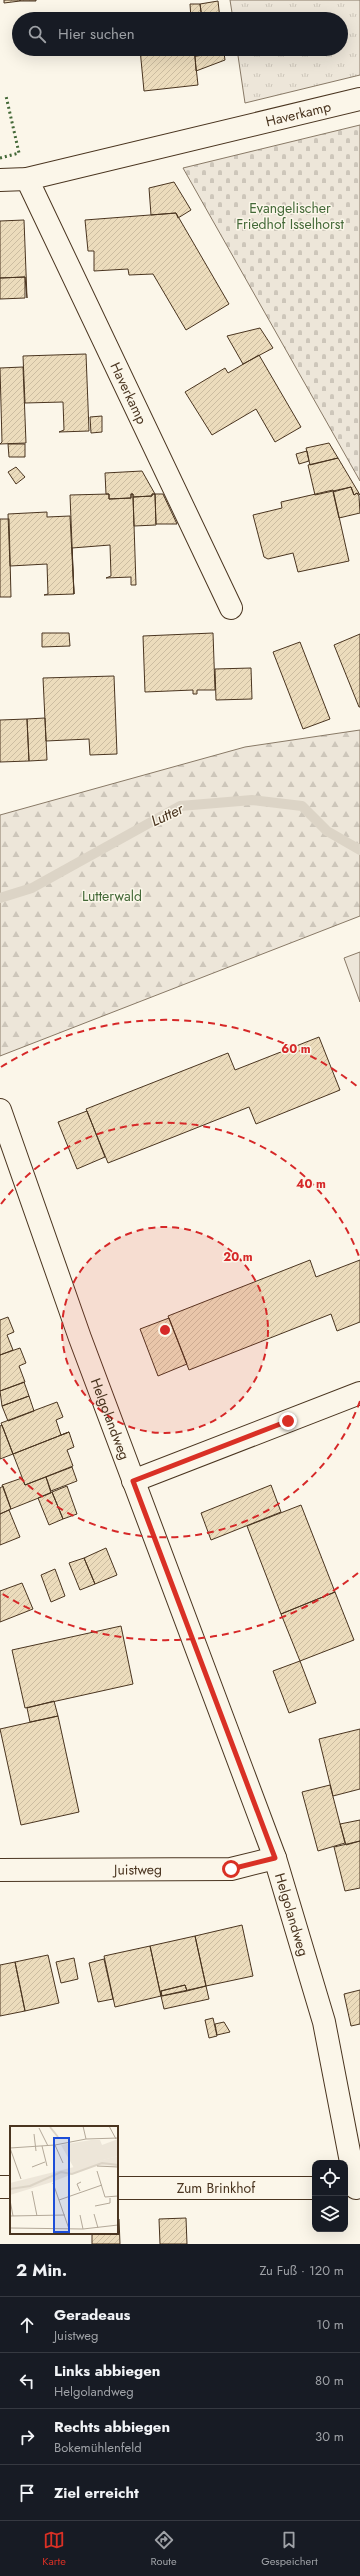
<!DOCTYPE html>
<html lang="de">
<meta charset="utf-8">
<style>
:root{--surface:#171b24;--page:#20242c;--text:#f1f3f6;--muted:#9ea1a6;--line:#363941;--accent:#d93025}
body{margin:0;font-family:Jost,sans-serif;background:var(--page);color:var(--text)}
.controls{position:absolute;right:12px;bottom:12px;display:grid;overflow:hidden;border-radius:8px;box-shadow:0 4px 16px #0002}
.controls button{width:36px;height:36px;display:grid;place-items:center;padding:0;border:0;border-bottom:1px solid var(--line);background:var(--surface);color:var(--text);font:20px sans-serif}
.stop{position:absolute;width:12px;height:12px;margin:-9px;border:3px solid #d93025;border-radius:50%;background:#fff}
.stop.end{background:#d93025;border-color:#fff;box-shadow:0 1px 4px #0008}
.list{margin:0;padding:0;list-style:none}
h2{display:flex;justify-content:space-between;align-items:center;height:52px;margin:0;padding:0 16px;font-size:17px}
h2 small{font-size:13px;font-weight:400;color:var(--muted)}
.list li{display:grid;grid-template-columns:26px 1fr auto;gap:12px;align-items:center;box-sizing:border-box;height:56px;padding:0 16px;border-top:1px solid var(--line)}
.list b{display:block;font-size:15px;white-space:nowrap}
.list p{margin:0;font-size:13px;white-space:nowrap;color:var(--muted)}
.list em{font-size:13px;font-style:normal;color:var(--muted)}
.icon{flex:none;width:22px;height:22px;fill:none;stroke:currentColor;stroke-width:2;stroke-linecap:round;stroke-linejoin:round}
.map{position:relative;flex:none;width:360px;height:2244px;overflow:hidden}
.search{position:absolute;background:var(--surface);box-shadow:0 4px 16px #0002;left:12px;right:12px;top:12px;height:44px;display:flex;align-items:center;gap:10px;box-sizing:border-box;padding:0 14px;border-radius:22px;color:var(--muted);font-size:15px}
.sheet{height:276px;background:var(--surface)}
nav{display:flex;justify-content:space-around;align-items:center;box-sizing:border-box;height:56px;border-top:1px solid var(--line);background:var(--surface);font-size:11px;color:var(--muted)}
nav a{display:grid;justify-items:center;gap:2px}
nav .on{color:var(--accent)}
.map>svg:first-child{display:block}
.grass{fill:url(#grass-tufts);stroke:#887966}
.forest{fill:url(#forest-firs);stroke:#887966}
.cemetery{fill:url(#cemetery-stones);stroke:#887966}
.pitch{fill:#ede6d9;stroke:#887966}
.lines{fill:none;stroke-linecap:round;stroke-linejoin:round}
.stream{stroke:#dcd4c6;stroke-width:10}
.building{fill:url(#building-hatch);stroke:#4a3520}
.street-casing{stroke:#4a3520;stroke-width:24}
.street{stroke:#fbf6e9;stroke-width:22}
.hedge{stroke:#436837;stroke-width:3;stroke-dasharray:2 3;stroke-linecap:butt}
.route{stroke:#d93025;stroke-width:5}
.ring{fill:none;stroke:#d62828;stroke-width:2;stroke-dasharray:7 5}
.labels{text-anchor:middle;dominant-baseline:central;stroke-width:3;stroke-linejoin:round;paint-order:stroke}
.street-label{font-size:14px;fill:#4a3520;stroke:#fbf6e9}
.park-label{font-size:14px;fill:#436837;stroke:#fbf6e9}
.water-label{font-size:15px;font-style:italic;fill:#4a3520;stroke:#fbf6e9}
.inset-river{fill:none;stroke:#dcd4c6;stroke-width:2}
.inset-road{fill:none;stroke:#b4a999;stroke-width:1}
.view{fill:#1d4ed8;fill-opacity:0.15;stroke:#1d4ed8;stroke-width:2}
.inset-edge{fill:none;stroke:#4a3520;stroke-width:2}
.centre{fill:#d62828;stroke:#fbf6e9;stroke-width:2}
.ring-label{font-size:12px;text-anchor:middle;font-weight:bold;fill:#d62828;stroke:#fbf6e9;stroke-width:3;stroke-linejoin:round;paint-order:stroke}
</style>
<div class="map">
<svg width="360" height="2244" viewBox="0 0 360 2244">
<defs>
<pattern id="grass-tufts" width="24" height="20" patternUnits="userSpaceOnUse"><rect width="24" height="20" fill="#ede6d9"/><path d="M3 7l-1-3M5 7V3M7 7l1-3M15 17l-1-3M17 17v-4M19 17l1-3" fill="none" stroke="#cdc6ba"/></pattern>
<pattern id="forest-firs" width="22" height="20" patternUnits="userSpaceOnUse"><rect width="22" height="20" fill="#ede6d9"/><path d="M5 1l3.5 6h-7zM16 11l3.5 6h-7z" fill="#cdc6ba"/></pattern>
<pattern id="cemetery-stones" width="16" height="16" patternUnits="userSpaceOnUse"><rect width="16" height="16" fill="#ede6d9"/><path d="M2 7V4a2 2 0 0 1 4 0v3zM10 15v-3a2 2 0 0 1 4 0v3z" fill="#cdc6ba"/></pattern>
<pattern id="building-hatch" width="6" height="6" patternUnits="userSpaceOnUse"><rect width="6" height="6" fill="#ecdcbc"/><path d="M-1 1l2-2M0 6l6-6M5 7l2-2" fill="none" stroke="#ccbda1"/></pattern>
</defs>
<rect width="100%" height="100%" fill="#fbf6e9"/>
<path class="grass" d="M230 0H360V75L245 103 237 49H341V19H233Z"/>
<path class="forest" d="M360 730V916L0 1056V815L245 747Z"/>
<path class="cemetery" d="M360 125V481L183 168Z"/>
<path class="pitch" d="M360 952V1002L344 958Z"/>
<g class="lines">
<path class="stream" d="M0 898 32 888 180 806 252 800 302 806 327 831 360 850"/>
</g>
<path class="building" d="M4 0H20V1L4 3Z
M20 0H36V1H20Z
M218 1 220 19H202L200 4Z
M190 4H200L202 19H191Z
M140 49H194L198 85 144 91Z
M194 49H205L206 55 195 56Z
M205 49H223L224 53 206 55Z
M224 53 225 60 196 71 195 56Z
M174 182 191 210 178 218 176 213 151 215 149 188Z
M176 213 229 304 186 330 153 274 129 275 128 269 94 271V251H88L85 220Z
M24 220 27 298 25 277 0 278V221Z
M25 277V298L0 299V278Z
M260 328 273 348 243 364 227 336Z
M86 354 89 431 59 432 64 430 63 402 25 403 23 356Z
M259 355 301 427 275 442 256 409 212 435 185 392 225 368 228 373Z
M23 367 26 443 0 444 2 442 0 368Z
M102 416V432L91 433 90 417Z
M329 443 338 458 310 465 306 448Z
M8 444H25V457H9Z
M307 451 309 461 299 464 296 454Z
M338 458 360 495 357 493 354 495 351 487 315 495 308 465Z
M16 467 25 477 16 484 8 472Z
M142 471 155 494H152V496L133 497V494H131V498L109 499V494H106L105 473Z
M351 487 354 495 357 493 359 496 360 513 339 518 333 492Z
M333 490 349 561 298 572 293 553 268 559 264 557 253 515 282 508 281 502Z
M109 494V499L131 498V494H133L136 585H131V577L106 578 111 576 110 545 72 548 74 594 70 495Z
M152 494H155L156 525 134 526 133 497 152 496Z
M155 494H163L177 524H156Z
M47 512V517L70 516 74 594 44 595 48 594 47 564 10 566 8 514Z
M0 519H9L11 597H0Z
M42 633H69L70 646 42 647Z
M213 633 215 690H197V694H193V690L145 692 143 636Z
M360 634V707H359L334 645Z
M300 642 330 719 303 729 273 652Z
M251 668 252 699 216 700 215 669Z
M114 676 117 754 90 755 89 739 46 741 43 678Z
M45 718 47 760 29 761 27 719Z
M27 719 29 761 0 762V720Z
M319 1037 340 1090 256 1124 249 1107 108 1163 86 1109 228 1053 235 1070Z
M87 1111 105 1157 77 1169 58 1122Z
M310 1260 316 1277 360 1260V1322L337 1331 331 1314 189 1370 168 1316Z
M8 1317 14 1332 7 1335 13 1350 0 1355V1320Z
M169 1318 187 1364 158 1376 140 1329Z
M20 1348 26 1363 19 1366 25 1382 0 1391V1355Z
M24 1382 29 1396 2 1406 0 1391Z
M29 1396 34 1411 8 1421 2 1406Z
M57 1402 63 1417 56 1420 61 1435 69 1432 13 1454 1 1423Z
M2 1425 13 1454 0 1459V1426Z
M69 1432 74 1447 67 1450 73 1466 25 1485 13 1454Z
M72 1467 77 1481 51 1491 46 1477Z
M46 1477 51 1493 11 1509 2 1485 22 1478 25 1485Z
M271 1485 281 1512 211 1540 201 1513Z
M3 1486 11 1509 0 1514V1488Z
M67 1486 77 1514 63 1519 52 1492Z
M52 1492 63 1519 49 1525 38 1498Z
M301 1505 335 1592 281 1614 247 1526Z
M9 1510 20 1537 0 1545V1514Z
M106 1548 117 1575 95 1584 84 1558Z
M84 1558 95 1584 80 1590 69 1563Z
M55 1569 65 1596 51 1602 41 1575Z
M22 1583 33 1609 0 1622V1591Z
M335 1592 354 1640 300 1661 281 1614Z
M121 1626 133 1684 25 1708 12 1650Z
M300 1661 316 1703 289 1713 273 1671Z
M54 1701 58 1716 30 1722 27 1708Z
M58 1716 79 1812 21 1825 0 1729Z
M360 1729V1789L333 1796 319 1739Z
M330 1785 345 1843 318 1851 302 1792Z
M360 1820V1841L346 1845 340 1824Z
M360 1841V1888L345 1891 334 1847Z
M242 1925 253 1976 206 1986 195 1936Z
M195 1936 206 1986 187 1991 185 1985 161 1991V1996L150 1946Z
M150 1946 161 1996 115 2007 104 1956Z
M48 1955 59 2003 25 2011 15 1962Z
M74 1958 78 1979 61 1983 56 1962Z
M104 1959 113 1999 98 2002 89 1963Z
M15 1962 25 2011 0 2016V1965Z
M185 1985 187 1991 162 1996 161 1991Z
M206 1986 209 1999 164 2009 161 1996Z
M360 1990V2024L351 2026 344 1994Z
M213 2018 217 2036 209 2038 205 2020Z
M224 2022 230 2032 217 2035 215 2024Z
M186 2218 187 2244H160L159 2219Z
M117 2219H119L120 2244H92V2233H117Z"/>
<g class="lines">
<defs>
<g id="street">
<path id="s1" d="M27 179 231 608"/>
<path id="s2" d="M0 180 27 179 360 99"/>
<path id="s3" d="M0 1110 80 1338 275 1858 324 2022 356 2188"/>
<path d="M133 1481 360 1393"/>
<path id="s4" d="M0 1870 231 1869 275 1858"/>
<path d="M0 2187H11"/>
<path id="s5" d="M117 2188H315"/>
</g>
</defs>
<use href="#street" class="street-casing"/>
<use href="#street" class="street"/>
<path class="hedge" d="M0 158 19 153 6 96"/>
</g>
<g class="lines">
<path class="route" d="M231 1869 275 1858 133 1481 288 1421"/>
</g>
<circle cx="165" cy="1330" r="103" fill="#d62828" fill-opacity=".12"/>
<g class="ring">
<circle cx="165" cy="1330" r="103"/>
<path d="M360 1401A207 207 0 0 1 1 1456M1 1204A207 207 0 0 1 360 1259"/>
<path d="M358 1573A310 310 0 0 1 1 1593M1 1067A310 310 0 0 1 358 1087"/>
</g>
<g class="labels">
<g class="street-label">
<text stroke="none"><textPath href="#s2" startOffset="306">Haverkamp</textPath></text>
<text stroke="none"><textPath href="#s1" startOffset="237">Haverkamp</textPath></text>
<text stroke="none"><textPath href="#s3" startOffset="328">Helgolandweg</textPath></text>
<text stroke="none"><textPath href="#s4" startOffset="138">Juistweg</textPath></text>
<text stroke="none"><textPath href="#s3" startOffset="856">Helgolandweg</textPath></text>
<text stroke="none"><textPath href="#s5" startOffset="99">Zum Brinkhof</textPath></text>
</g>
<g class="park-label">
<text x="290" y="208">Evangelischer<tspan x="290" dy="16">Friedhof Isselhorst</tspan></text>
<text x="112" y="896">Lutterwald</text>
</g>
<g class="water-label">
<text transform="translate(167 815) rotate(-25)">Lutter</text>
</g>
</g>
<g transform="translate(10 2126)">
<rect width="108" height="108" fill="#fbf6e9"/>
<path d="M108 30 107 40 86 39 42 56 0 69V57Z" fill="#ede6d9"/>
<path d="M108 13V30L64 42 51 19 81 14H90L92 19Z" fill="#ede6d9"/>
<path class="inset-river" d="M40 1 48 11M0 63 20 60 51 46 62 48 92 37 108 39"/>
<path class="inset-road" d="M73 0 76 13M99 0 106 13M29 2 38 20M24 8 26 25M45 19 53 37M32 20 37 40M87 40 108 41M22 41 35 36M87 45 95 71 108 70M11 53 0 22 45 19 76 13 108 12M43 57 59 103M22 65 27 90M70 65 67 58 71 56M0 74 3 90M49 74 92 59M85 80 100 77V72M84 88 88 102M70 89 73 103M0 90 55 89M0 102 73 103 108 99"/>
<path class="view" d="M44 12H59V106H44Z"/>
<rect width="108" height="108" class="inset-edge"/>
</g>
<circle cx="165" cy="1330" r="6" class="centre"/>
<g class="ring-label">
<text x="296" y="1053">60 m</text>
<text x="311" y="1188">40 m</text>
<text x="238" y="1261">20 m</text>
</g>
</svg>
<div class="controls">
<button><svg class="icon" aria-label="locate" viewBox="0 0 24 24"><circle cx="12" cy="12" r="6"/><path d="M12 2v4M12 18v4M2 12h4M18 12h4"/></svg></button>
<button><svg class="icon" aria-label="layers" viewBox="0 0 24 24"><path d="M12 4l9 5-9 5-9-5zM3 14l9 5 9-5"/></svg></button>
</div>
<div class="stop" style="left:231px;top:1869px"></div>
<div class="stop end" style="left:288px;top:1421px"></div>
<div class="search"><svg class="icon" aria-label="search" viewBox="0 0 24 24"><circle cx="10" cy="10" r="6"/><path d="M15 15l6 6"/></svg>Hier suchen</div>
</div>
<section class="sheet">
<h2>2 Min.<small>Zu Fuß · 120 m</small></h2>
<ul class="list">
<li><svg class="icon" aria-label="ahead" viewBox="0 0 24 24"><path d="M12 20V5M6 11l6-6 6 6"/></svg><div><b>Geradeaus</b><p>Juistweg</p></div><em>10 m</em></li>
<li><svg class="icon" aria-label="left" viewBox="0 0 24 24"><path d="M17 20v-9H6M10 6l-5 5 5 5"/></svg><div><b>Links abbiegen</b><p>Helgolandweg</p></div><em>80 m</em></li>
<li><svg class="icon" aria-label="right" viewBox="0 0 24 24"><path d="M7 20v-9h11M14 6l5 5-5 5"/></svg><div><b>Rechts abbiegen</b><p>Bokemühlenfeld</p></div><em>30 m</em></li>
<li><svg class="icon" aria-label="arrive" viewBox="0 0 24 24"><path d="M6 21V4h12l-3 4 3 4H6"/></svg><div><b>Ziel erreicht</b></div></li>
</ul>
</section>
<nav>
<a class="on"><svg class="icon" aria-label="map" viewBox="0 0 24 24"><path d="M3 6l6-2 6 2 6-2v14l-6 2-6-2-6 2zM9 4v14M15 6v14"/></svg>Karte</a>
<a><svg class="icon" aria-label="directions" viewBox="0 0 24 24"><path d="M12 3l9 9-9 9-9-9zM9 14v-3h6M13 9l2 2-2 2"/></svg>Route</a>
<a><svg class="icon" aria-label="saved" viewBox="0 0 24 24"><path d="M7 4h10v16l-5-4-5 4z"/></svg>Gespeichert</a>
</nav>
